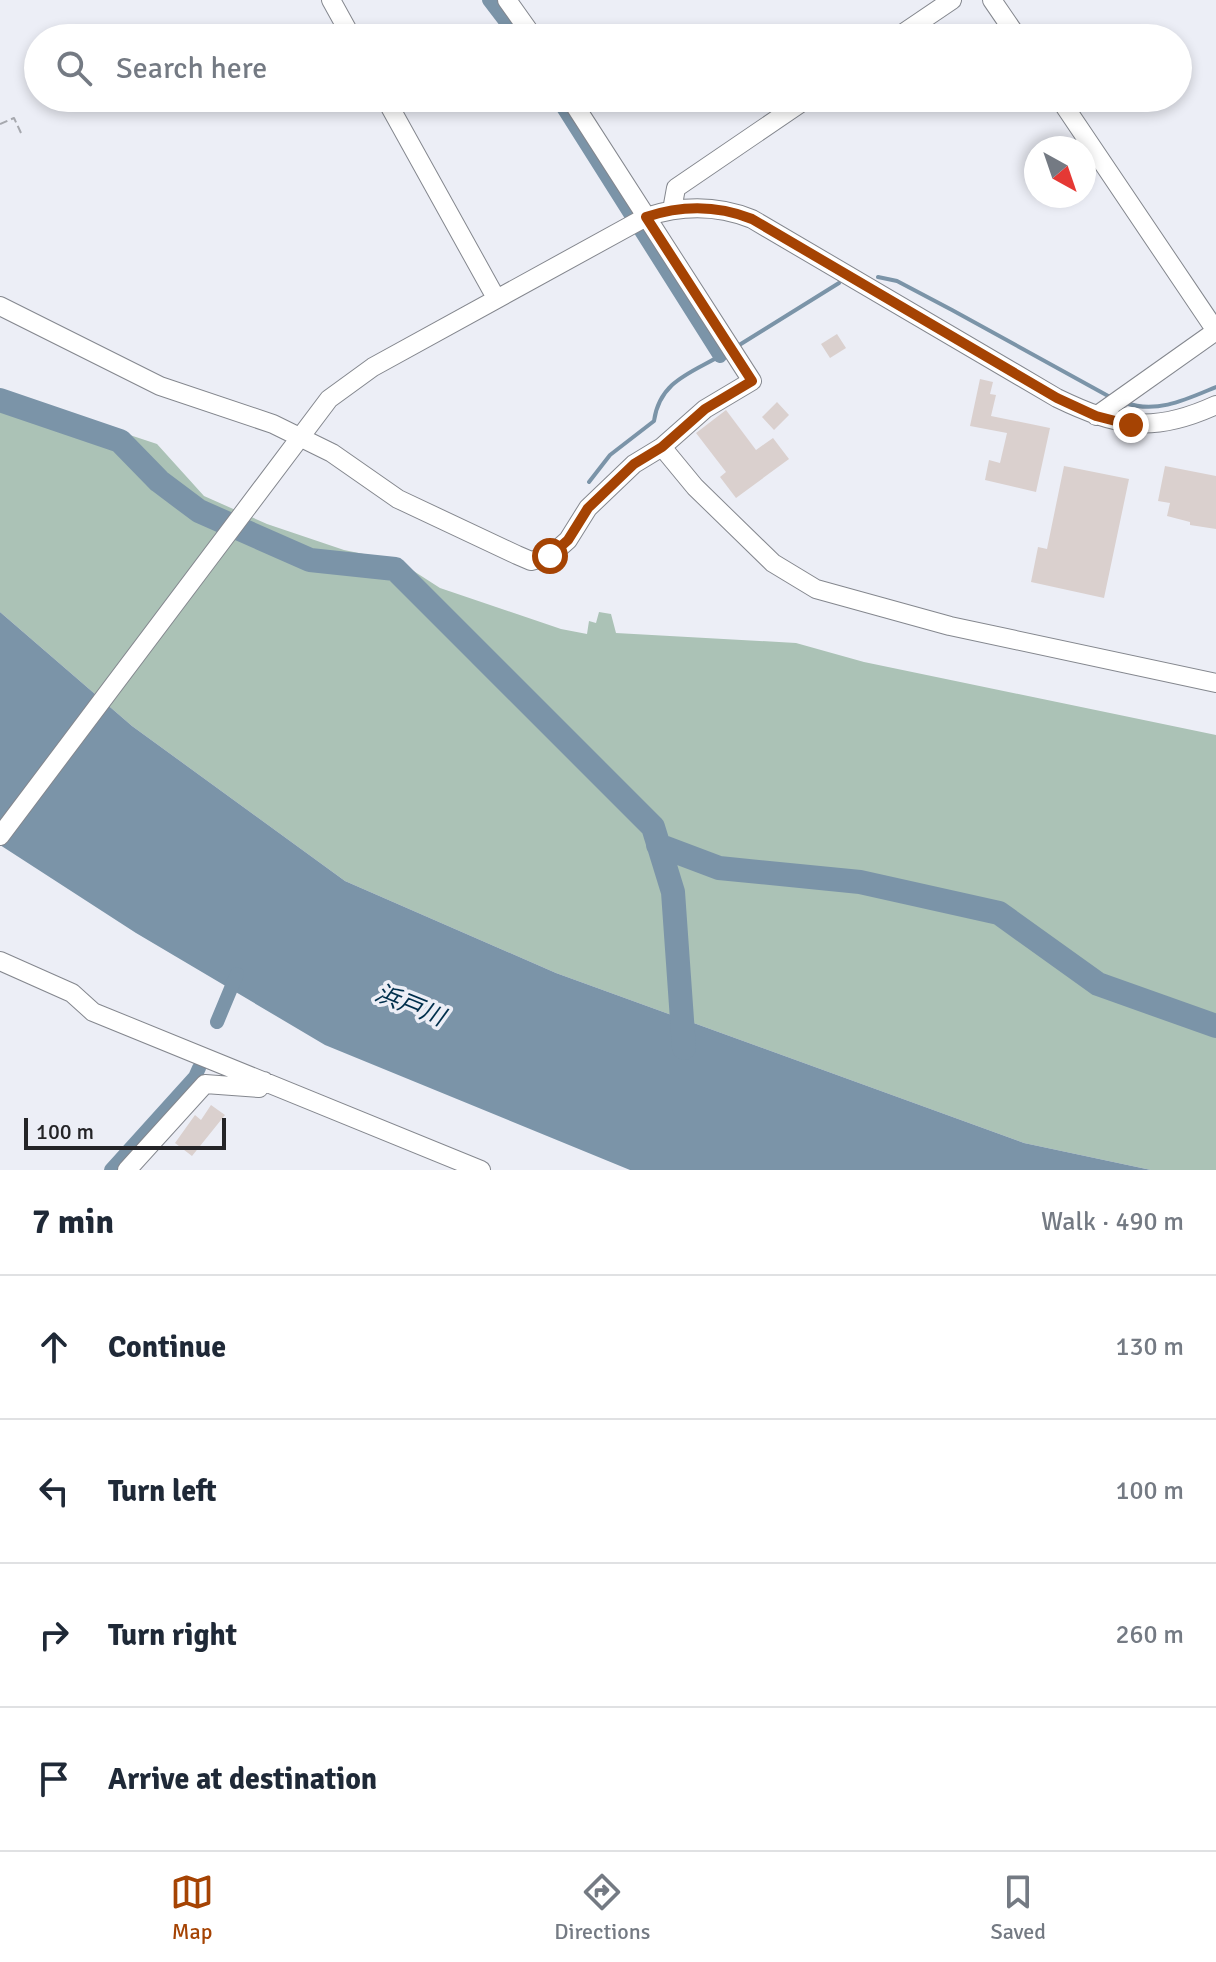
<!DOCTYPE html>
<meta charset="utf-8">
<style>
:root{--surface:#fff;--page:#f6f6f7;--text:#1f2937;--muted:#747a83;--line:#e0e1e3;--accent:#a54303}
body{margin:0;font-family:Signika,"Noto Sans JP",sans-serif;background:var(--page);color:var(--text)}
.compass{position:absolute;left:1024px;top:136px;width:72px;height:72px;border-radius:50%;background:var(--surface);box-shadow:0 4px 12px #0003;rotate:140deg}
.scale{position:absolute;left:24px;bottom:20px;width:202px;box-sizing:border-box;padding-left:8px;border:4px solid #242427;border-top:0;font-size:22px;line-height:28px;white-space:nowrap;color:#242427;-webkit-text-stroke:6px #eceef6;paint-order:stroke}
.stop{position:absolute;width:24px;height:24px;margin:-18px;border:6px solid #a54303;border-radius:50%;background:#fff}
.stop.end{background:#a54303;border-color:#fff;box-shadow:0 2px 8px #0008}
.list{margin:0;padding:0;list-style:none}
h2{display:flex;justify-content:space-between;align-items:center;height:104px;margin:0;padding:0 32px;font-size:34px}
h2 small{font-size:26px;font-weight:400;color:var(--muted)}
.list li{display:grid;grid-template-columns:52px 1fr auto;gap:24px;align-items:center;box-sizing:border-box;height:144px;padding:0 32px;border-top:2px solid var(--line)}
.list b{display:block;font-size:30px;white-space:nowrap}
.list em{font-size:26px;font-style:normal;color:var(--muted)}
.icon{flex:none;width:44px;height:44px;fill:none;stroke:currentColor;stroke-width:2;stroke-linecap:round;stroke-linejoin:round}
.map{position:relative;flex:none;width:1216px;height:1170px;overflow:hidden}
.search{position:absolute;background:var(--surface);box-shadow:0 4px 12px #0003;left:24px;right:24px;top:24px;height:88px;display:flex;align-items:center;gap:20px;box-sizing:border-box;padding:0 28px;border-radius:44px;color:var(--muted);font-size:30px}
.sheet{height:680px;background:var(--surface)}
nav{display:flex;justify-content:space-around;align-items:center;box-sizing:border-box;height:112px;border-top:2px solid var(--line);background:var(--surface);font-size:22px;color:var(--muted)}
nav a{display:grid;justify-items:center;gap:4px}
nav .on{color:var(--accent)}
.map>svg:first-child{display:block}
.green{fill:#abc2b6}
.water{fill:#7b94a8}
.lines{fill:none;stroke-linecap:round;stroke-linejoin:round}
.stream{stroke:#7b94a8;stroke-width:4}
.canal{stroke:#7b94a8;stroke-width:14}
.river{stroke:#7b94a8;stroke-width:24}
.building{fill:#dad0ce}
.minor-casing{stroke:#84878e;stroke-width:20}
.path{stroke:#a6a8ae;stroke-width:2;stroke-dasharray:8 4;stroke-linecap:butt}
.minor{stroke:#fff;stroke-width:18}
.route{stroke:#a54303;stroke-width:10}
.labels{text-anchor:middle;dominant-baseline:central;stroke-width:7;stroke-linejoin:round;paint-order:stroke}
.water-label{font-size:24px;font-style:italic;fill:#002f4c;stroke:#eceef6}
</style>
<div class="map">
<svg width="1216" height="1170" viewBox="0 0 1216 1170">
<rect width="100%" height="100%" fill="#eceef6"/>
<path class="green" d="M0 392 157 444 204 496 267 524 344 550 398 561 440 588 561 629 587 634 589 621 596 623 599 612 611 614 616 633 796 643 864 662 1216 735V1170H1151L1024 1143 556 973 345 881 132 726 0 612Z"/>
<path class="water" d="M0 612 132 726 345 881 556 973 1024 1143 1151 1170H630L325 1045 136 933 0 845Z"/>
<g class="lines">
<path class="stream" d="M878 277 897 281 952 310 1110 397
M736 347 839 283
M1126 403C1157 414 1187 399 1216 387
M589 482 610 455 654 421C660 378 696 372 728 351"/>
<path class="canal" d="M489 0 518 38
M557 98 720 356
M217 1022 237 974
M111 1170 195 1077 199 1068"/>
<path class="river" d="M0 400 120 441 159 481 199 511 310 560 395 569 653 827 673 892 684 1048
M658 845 719 868 860 882 999 913 1098 984 1216 1026"/>
</g>
<path class="building" d="M837 334 846 348 830 358 821 344Z
M980 379 993 382 990 394 996 395 991 416 1050 428 1036 492 985 480 989 460 1000 463 1007 433 970 426Z
M777 402 789 415 774 430 762 417Z
M726 410 756 450 773 438 789 459 736 498 720 477 726 472 696 433Z
M1064 466 1129 479 1104 598 1031 582 1038 547 1047 549Z
M1165 466 1216 476V529L1190 525V522L1167 516 1170 503 1158 501Z
M211 1105 225 1115 192 1156 175 1143 195 1115 201 1120Z"/>
<g class="lines">
<defs>
<path id="minor" d="M331 0 352 38
M507 0 534 38
M992 0 1018 38
M896 38 952 0
M385 98 496 298
M1059 98 1216 331
M672 210 676 188 808 98
M0 306 160 386 273 424 332 453 398 499 517 555 531 561 550 556 568 540 588 508 634 464 662 447 705 409 752 381 570 98
M1096 416 1216 331
M662 447 695 487 773 563 816 589 950 626 1216 683
M0 836 329 399 373 367 646 217C682 205 717 205 752 219L1057 398C1117 427 1153 434 1216 405
M0 961 72 993 93 1012 481 1170
M127 1170 205 1084 259 1088 264 1081"/>
</defs>
<use href="#minor" class="minor-casing"/>
<path class="path" d="M0 124 14 118 21 133"/>
<use href="#minor" class="minor"/>
</g>
<g class="lines">
<path class="route" d="M550 556 568 540 588 508 634 464 662 447 705 409 752 381 646 217C682 205 717 205 752 219L1057 398 1096 416 1131 425"/>
</g>
<g class="labels">
<g class="water-label">
<text transform="translate(410 1005) rotate(22)">浜戸川</text>
</g>
</g>
</svg>
<svg class="compass" viewBox="-18 -18 36 36"><path d="M0-13l5 13h-10z" fill="#e53935"/><path d="M0 13l5-13h-10z" fill="#747a83"/></svg>
<div class="scale">100 m</div>
<div class="stop" style="left:550px;top:556px"></div>
<div class="stop end" style="left:1131px;top:425px"></div>
<div class="search"><svg class="icon" aria-label="search" viewBox="0 0 24 24"><circle cx="10" cy="10" r="6"/><path d="M15 15l6 6"/></svg>Search here</div>
</div>
<section class="sheet">
<h2>7 min<small>Walk · 490 m</small></h2>
<ul class="list">
<li><svg class="icon" aria-label="ahead" viewBox="0 0 24 24"><path d="M12 20V5M6 11l6-6 6 6"/></svg><div><b>Continue</b></div><em>130 m</em></li>
<li><svg class="icon" aria-label="left" viewBox="0 0 24 24"><path d="M17 20v-9H6M10 6l-5 5 5 5"/></svg><div><b>Turn left</b></div><em>100 m</em></li>
<li><svg class="icon" aria-label="right" viewBox="0 0 24 24"><path d="M7 20v-9h11M14 6l5 5-5 5"/></svg><div><b>Turn right</b></div><em>260 m</em></li>
<li><svg class="icon" aria-label="arrive" viewBox="0 0 24 24"><path d="M6 21V4h12l-3 4 3 4H6"/></svg><div><b>Arrive at destination</b></div></li>
</ul>
</section>
<nav>
<a class="on"><svg class="icon" aria-label="map" viewBox="0 0 24 24"><path d="M3 6l6-2 6 2 6-2v14l-6 2-6-2-6 2zM9 4v14M15 6v14"/></svg>Map</a>
<a><svg class="icon" aria-label="directions" viewBox="0 0 24 24"><path d="M12 3l9 9-9 9-9-9zM9 14v-3h6M13 9l2 2-2 2"/></svg>Directions</a>
<a><svg class="icon" aria-label="saved" viewBox="0 0 24 24"><path d="M7 4h10v16l-5-4-5 4z"/></svg>Saved</a>
</nav>
